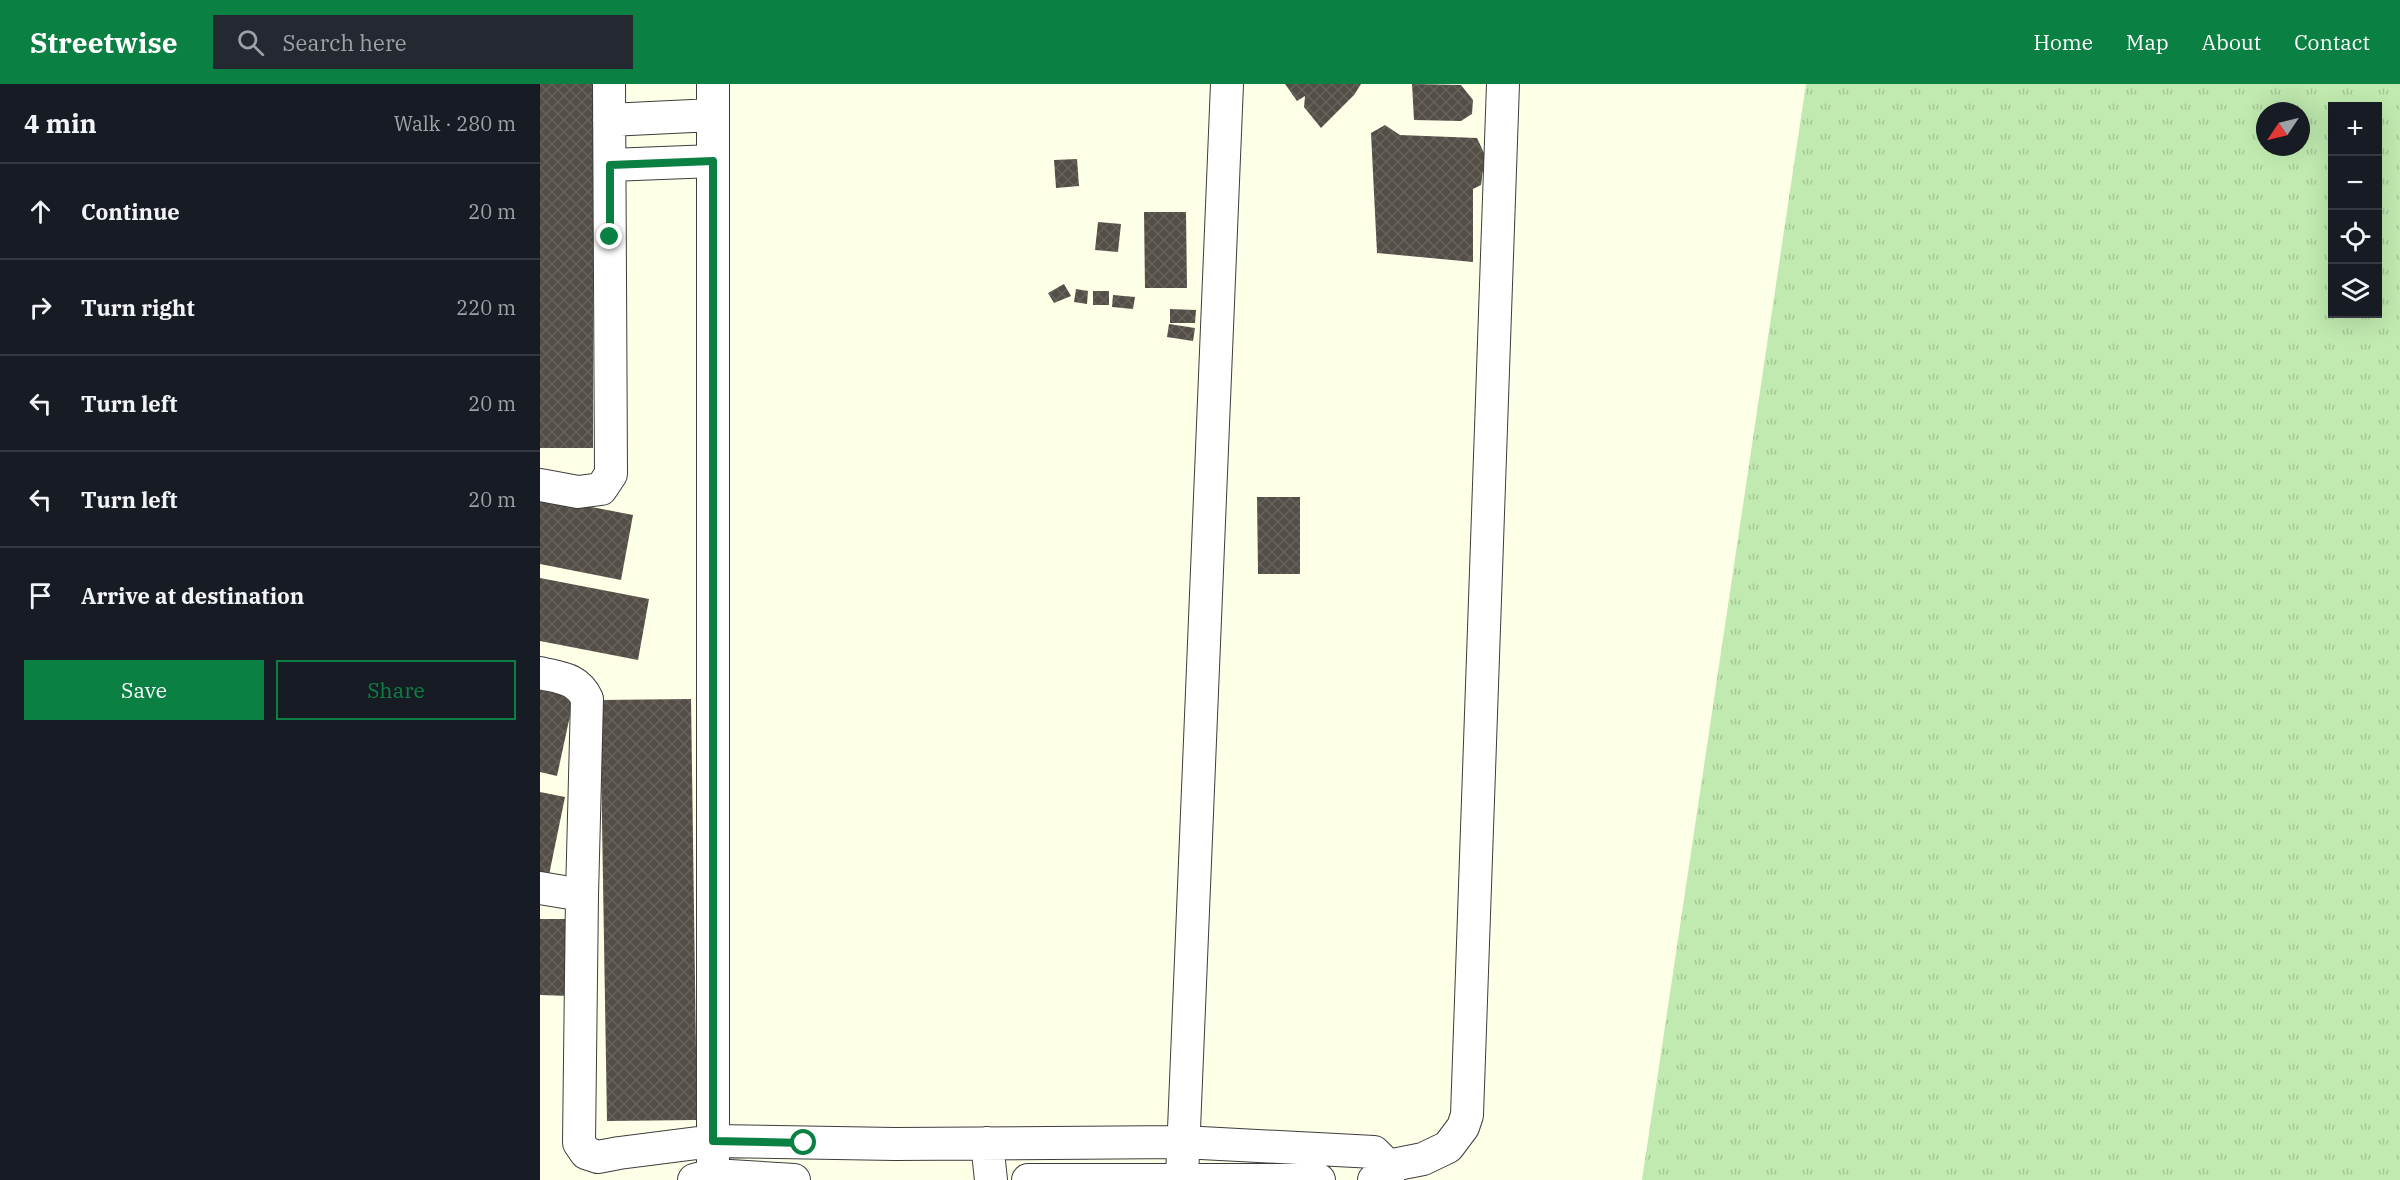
<!DOCTYPE html>
<meta charset="utf-8">
<style>
:root{--surface:#171b24;--page:#242831;--text:#f1f3f6;--muted:#9ea1a6;--line:#363941;--accent:#0b8043}
body{margin:0;font-family:"IBM Plex Serif",serif;background:var(--page);color:var(--text)}
.controls{position:absolute;right:18px;top:18px;display:grid;overflow:hidden;border-radius:0px;box-shadow:0 6px 24px #0002}
.controls button{width:54px;height:54px;display:grid;place-items:center;padding:0;border:0;border-bottom:2px solid var(--line);background:var(--surface);color:var(--text);font:30px sans-serif}
.compass{position:absolute;left:1716px;top:18px;width:54px;height:54px;border-radius:50%;background:var(--surface);box-shadow:0 6px 24px #0002;rotate:235deg}
.stop{position:absolute;width:18px;height:18px;margin:-14px;border:4px solid #0b8043;border-radius:50%;background:#fff}
.stop.end{background:#0b8043;border-color:#fff;box-shadow:0 2px 6px #0008}
.list{margin:0;padding:0;list-style:none}
h2{display:flex;justify-content:space-between;align-items:center;height:78px;margin:0;padding:0 24px;font-size:26px}
h2 small{font-size:20px;font-weight:400;color:var(--muted)}
.list li{display:grid;grid-template-columns:39px 1fr auto;gap:18px;align-items:center;box-sizing:border-box;height:96px;padding:0 24px;border-top:2px solid var(--line)}
.list b{display:block;font-size:22px;white-space:nowrap}
.list em{font-size:20px;font-style:normal;color:var(--muted)}
.actions{display:flex;gap:12px;padding:18px 24px}
.actions a{flex:1;padding:14px 0;border:2px solid var(--accent);border-radius:0px;text-align:center;font-size:21px;color:var(--accent)}
.actions .main{background:var(--accent);color:#fff}
.icon{flex:none;width:33px;height:33px;fill:none;stroke:currentColor;stroke-width:2;stroke-linecap:round;stroke-linejoin:round}
.map{position:relative;flex:none;width:1860px;height:1096px;overflow:hidden}
header{display:flex;align-items:center;gap:36px;box-sizing:border-box;height:84px;padding:0 30px;background:var(--accent);color:#fff}
header strong{font-size:28px}
nav{display:flex;gap:33px;margin-inline-start:auto;font-size:21px}
.search{width:420px;height:54px;background:var(--page);display:flex;align-items:center;gap:15px;box-sizing:border-box;padding:0 21px;border-radius:0px;color:var(--muted);font-size:22px}
main{display:flex}
aside{flex:1;background:var(--surface)}
.map>svg:first-child{display:block}
.grass{fill:url(#grass-tufts);fill-rule:evenodd}
.building{fill:url(#building-cross-hatch)}
.lines{fill:none;stroke-linecap:round;stroke-linejoin:round}
.minor-casing{stroke:#3d3d3d;stroke-width:34}
.minor{stroke:#fff;stroke-width:32}
.route{stroke:#0b8043;stroke-width:8}
</style>
<header>
<strong>Streetwise</strong>
<div class="search"><svg class="icon" aria-label="search" viewBox="0 0 24 24"><circle cx="10" cy="10" r="6"/><path d="M15 15l6 6"/></svg>Search here</div>
<nav><a>Home</a><a>Map</a><a>About</a><a>Contact</a></nav>
</header>
<main>
<aside>
<h2>4 min<small>Walk · 280 m</small></h2>
<ul class="list">
<li><svg class="icon" aria-label="ahead" viewBox="0 0 24 24"><path d="M12 20V5M6 11l6-6 6 6"/></svg><div><b>Continue</b></div><em>20 m</em></li>
<li><svg class="icon" aria-label="right" viewBox="0 0 24 24"><path d="M7 20v-9h11M14 6l5 5-5 5"/></svg><div><b>Turn right</b></div><em>220 m</em></li>
<li><svg class="icon" aria-label="left" viewBox="0 0 24 24"><path d="M17 20v-9H6M10 6l-5 5 5 5"/></svg><div><b>Turn left</b></div><em>20 m</em></li>
<li><svg class="icon" aria-label="left" viewBox="0 0 24 24"><path d="M17 20v-9H6M10 6l-5 5 5 5"/></svg><div><b>Turn left</b></div><em>20 m</em></li>
<li><svg class="icon" aria-label="arrive" viewBox="0 0 24 24"><path d="M6 21V4h12l-3 4 3 4H6"/></svg><div><b>Arrive at destination</b></div></li>
</ul>
<div class="actions"><a class="main">Save</a><a>Share</a></div>
</aside>
<div class="map">
<svg width="1860" height="1096" viewBox="0 0 1860 1096">
<defs>
<pattern id="grass-tufts" width="24" height="20" patternUnits="userSpaceOnUse" patternTransform="scale(1.5)"><rect width="24" height="20" fill="#c0eab0"/><path d="M3 7l-1-3M5 7V3M7 7l1-3M15 17l-1-3M17 17v-4M19 17l1-3" fill="none" stroke="#a4c796"/></pattern>
<pattern id="building-cross-hatch" width="8" height="8" patternUnits="userSpaceOnUse" patternTransform="scale(1.5)"><rect width="8" height="8" fill="#534e46"/><path d="M0 0l8 8M0 8l8-8" fill="none" stroke="#67635c"/></pattern>
</defs>
<rect width="100%" height="100%" fill="#feffe7"/>
<path class="grass" d="M1266 0H1860V1096H1102ZM1792 22H1838V230H1792ZM1725 27H1761V63H1725Z"/>
<path class="building" d="M0 0H53V364H0Z
M745 0H821L814 11 781 44 764 23 765 12 757 17Z
M872 0 921 1 933 16 932 30 921 37 874 36Z
M845 41 860 51 937 54 945 71 941 101 933 105V178L837 169 831 49Z
M537 75 539 102 516 104 514 76Z
M604 128H646L647 204H605Z
M558 138 581 140 578 168 555 166Z
M524 200 531 212 514 219 508 209Z
M536 205 548 207 547 220 534 218Z
M553 207H569V221H553Z
M573 211 595 213 593 225 572 223Z
M630 225 656 226 655 239H630Z
M629 240 655 244 653 257 627 253Z
M0 413 93 431 81 496 0 480Z
M717 413H760V490H718Z
M0 494 109 515 98 576 0 557Z
M0 606 34 613 17 692 0 688Z
M151 615 157 1036 67 1037 60 616Z
M0 708 25 713 9 791 0 789Z
M0 835H30V912L0 911Z"/>
<g class="lines">
<defs>
<path id="minor" d="M173 0V1096
M69 36 173 31
M70 81 173 77
M0 401 38 408 61 405 71 390 69 0
M0 589C20 594 38 594 47 615L42 811 39 1059 46 1069 58 1073 79 1069 173 1057 355 1060 642 1058 834 1068 848 1082V1096
M0 804 42 811
M447 1059 451 1096
M642 1094 687 0
M154 1096 173 1091 254 1096
M488 1096H779
M834 1096 848 1082 883 1075 908 1063 923 1043 927 1031 963 0"/>
</defs>
<use href="#minor" class="minor-casing"/>
<use href="#minor" class="minor"/>
</g>
<g class="lines">
<path class="route" d="M70 153V81L173 77V1057L264 1059"/>
</g>
</svg>
<div class="controls">
<button>+</button>
<button>−</button>
<button><svg class="icon" aria-label="locate" viewBox="0 0 24 24"><circle cx="12" cy="12" r="6"/><path d="M12 2v4M12 18v4M2 12h4M18 12h4"/></svg></button>
<button><svg class="icon" aria-label="layers" viewBox="0 0 24 24"><path d="M12 4l9 5-9 5-9-5zM3 14l9 5 9-5"/></svg></button>
</div>
<svg class="compass" viewBox="-18 -18 36 36"><path d="M0-13l5 13h-10z" fill="#e53935"/><path d="M0 13l5-13h-10z" fill="#9ea1a6"/></svg>
<div class="stop" style="left:264px;top:1059px"></div>
<div class="stop end" style="left:70px;top:153px"></div>
</div>
</main>
